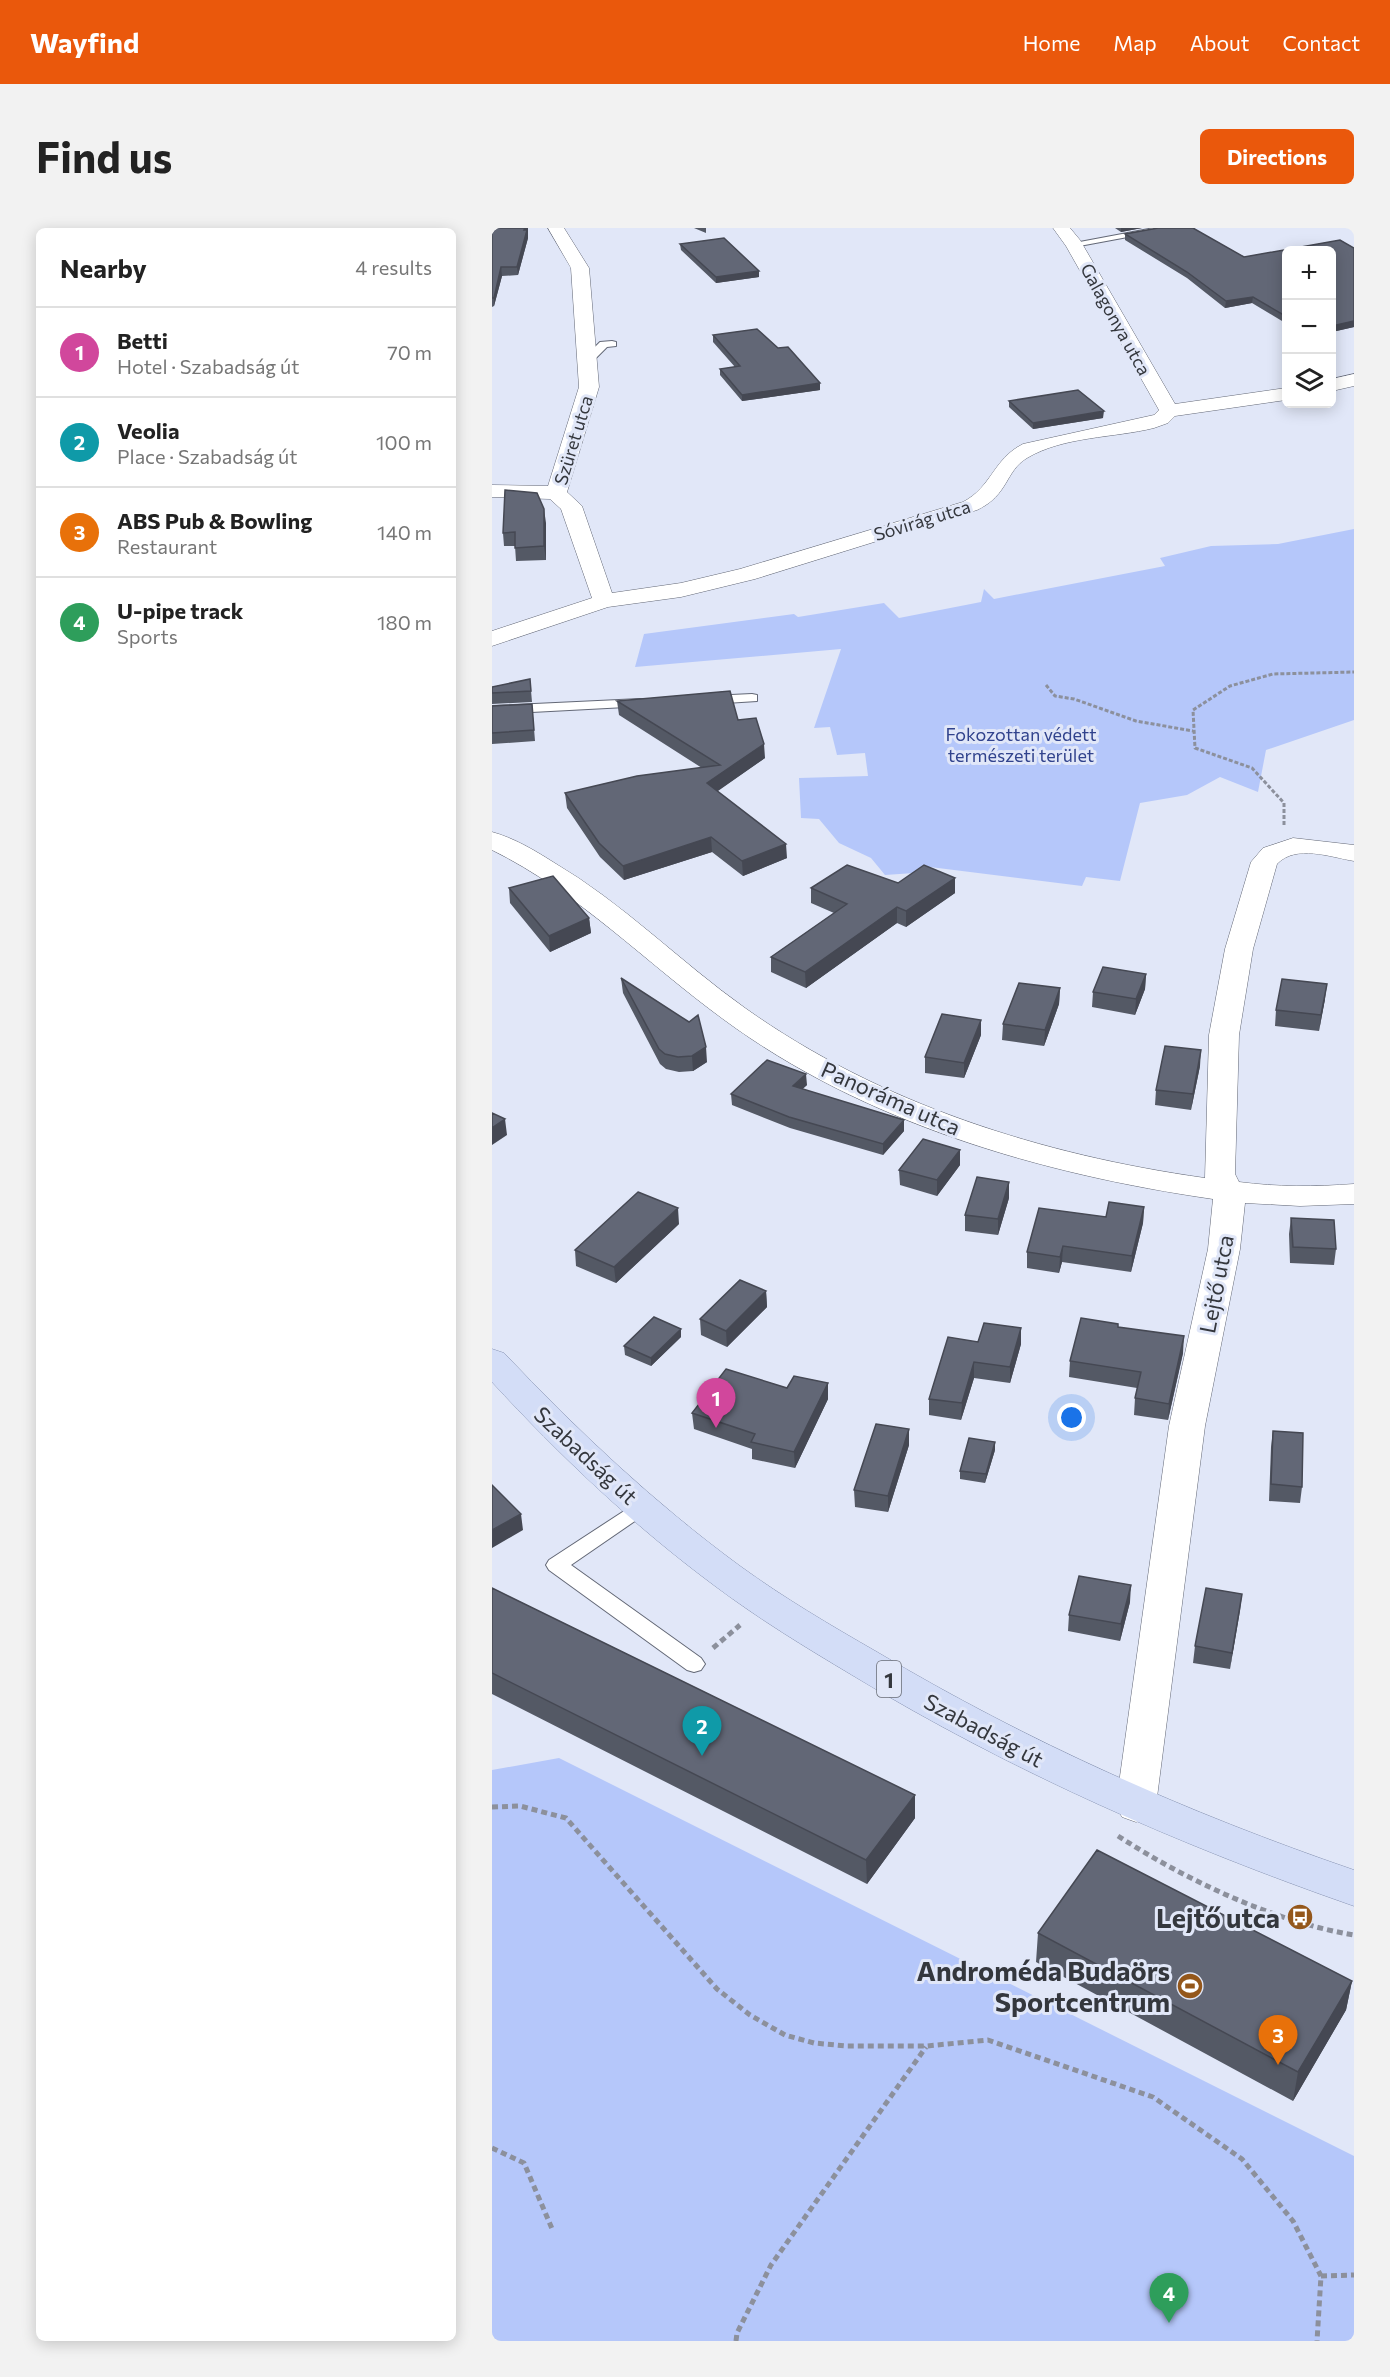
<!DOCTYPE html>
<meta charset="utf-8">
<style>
:root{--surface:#fff;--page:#f2f2f2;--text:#222;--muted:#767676;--line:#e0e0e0;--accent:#ea580c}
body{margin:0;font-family:Commissioner,sans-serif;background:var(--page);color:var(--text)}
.controls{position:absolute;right:18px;top:18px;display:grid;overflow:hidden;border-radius:9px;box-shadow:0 3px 15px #0003}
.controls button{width:54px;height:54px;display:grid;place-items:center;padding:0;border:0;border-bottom:2px solid var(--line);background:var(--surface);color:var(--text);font:30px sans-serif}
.you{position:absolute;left:580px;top:1190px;width:21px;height:21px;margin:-15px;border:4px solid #fff;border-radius:50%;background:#1a73e8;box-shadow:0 0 0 9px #1a73e833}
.badge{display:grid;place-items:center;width:39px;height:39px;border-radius:50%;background:var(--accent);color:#fff;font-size:20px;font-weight:700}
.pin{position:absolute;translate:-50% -50px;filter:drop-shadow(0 2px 3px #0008)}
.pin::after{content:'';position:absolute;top:32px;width:21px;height:18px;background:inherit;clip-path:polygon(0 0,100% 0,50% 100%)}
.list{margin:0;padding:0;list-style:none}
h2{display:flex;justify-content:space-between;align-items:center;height:78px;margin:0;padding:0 24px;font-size:26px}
h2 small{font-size:20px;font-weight:400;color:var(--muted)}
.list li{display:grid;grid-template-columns:39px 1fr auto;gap:18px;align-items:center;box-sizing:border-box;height:90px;padding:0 24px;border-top:2px solid var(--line)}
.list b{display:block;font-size:22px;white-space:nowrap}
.list p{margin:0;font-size:20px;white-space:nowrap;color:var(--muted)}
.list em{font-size:20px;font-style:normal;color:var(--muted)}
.icon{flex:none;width:33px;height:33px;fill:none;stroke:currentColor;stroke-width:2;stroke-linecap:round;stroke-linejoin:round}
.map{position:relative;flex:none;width:862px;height:2113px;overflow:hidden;border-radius:9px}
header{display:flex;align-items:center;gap:36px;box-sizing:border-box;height:84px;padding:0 30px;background:var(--accent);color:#fff}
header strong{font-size:28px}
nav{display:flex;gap:33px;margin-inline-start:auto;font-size:21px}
.intro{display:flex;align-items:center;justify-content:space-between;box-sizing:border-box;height:144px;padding:0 36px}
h1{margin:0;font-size:42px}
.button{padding:15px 27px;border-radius:9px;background:var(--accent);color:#fff;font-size:21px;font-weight:700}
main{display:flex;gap:36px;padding:0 36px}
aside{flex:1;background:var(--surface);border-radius:9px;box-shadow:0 3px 15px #0003}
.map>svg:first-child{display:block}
.green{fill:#b5c7fa}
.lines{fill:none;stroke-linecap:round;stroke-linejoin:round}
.service-casing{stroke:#636876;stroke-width:2}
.minor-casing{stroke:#636876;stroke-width:1}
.primary-casing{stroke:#8894b3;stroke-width:1}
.path-far1{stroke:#8c909c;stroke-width:3;stroke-dasharray:4 2;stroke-linecap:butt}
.path{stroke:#8c909c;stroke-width:5;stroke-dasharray:6 4;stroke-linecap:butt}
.service{fill:#fff;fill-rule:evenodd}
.minor{fill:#fff;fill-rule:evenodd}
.primary{fill:#d3ddf7;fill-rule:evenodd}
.wall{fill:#545965}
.shaded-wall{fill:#454853}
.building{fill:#626776;stroke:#454853;stroke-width:1.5}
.labels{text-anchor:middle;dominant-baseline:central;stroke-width:6;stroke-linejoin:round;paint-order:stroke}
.far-street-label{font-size:18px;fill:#34373d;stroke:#e1e7f8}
.far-park-label{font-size:18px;fill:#31438d;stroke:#e1e7f8}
.shield{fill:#e1e7f8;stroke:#686c75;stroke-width:1.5}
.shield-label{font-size:21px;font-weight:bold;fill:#34373d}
.street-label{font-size:22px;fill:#34373d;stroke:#e1e7f8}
.near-poi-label{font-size:27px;font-weight:bold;fill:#34373d;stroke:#e1e7f8;text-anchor:end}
</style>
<header>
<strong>Wayfind</strong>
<nav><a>Home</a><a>Map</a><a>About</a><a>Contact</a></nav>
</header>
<div class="intro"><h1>Find us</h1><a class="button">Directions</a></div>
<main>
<aside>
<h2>Nearby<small>4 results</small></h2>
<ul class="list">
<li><span class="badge" style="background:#d1479c">1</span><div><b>Betti</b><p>Hotel · Szabadság út</p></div><em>70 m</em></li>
<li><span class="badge" style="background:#0f9aa8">2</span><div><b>Veolia</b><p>Place · Szabadság út</p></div><em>100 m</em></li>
<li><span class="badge" style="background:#e8710a">3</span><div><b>ABS Pub &amp; Bowling</b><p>Restaurant</p></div><em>140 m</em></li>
<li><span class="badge" style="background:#2e9e5b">4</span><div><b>U-pipe track</b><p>Sports</p></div><em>180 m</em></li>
</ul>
</aside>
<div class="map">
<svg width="862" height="2113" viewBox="0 0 862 2113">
<rect width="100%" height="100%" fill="#e1e7f8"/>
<path class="green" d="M862 301V492L774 522 766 564 728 549 695 567 648 575 628 653 594 649 590 658 430 638 422 645 393 647 379 630 347 615 327 591 309 590 307 550 376 548 373 525 345 527 338 499 322 500 349 421 143 439 152 406 302 386 306 389 392 375 407 390 489 374 492 361 502 371 673 338 668 330 719 318 786 316Z
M67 1530 862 1928V2113H0V1542Z"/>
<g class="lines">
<defs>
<path id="service" d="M662 0H684L582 19 577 16Z
M120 113 124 114V118L115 119 99 135H91V131L108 114Z
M260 466 265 467V473L218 476 211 472 218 468Z
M148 471 153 472V478L0 486V478Z
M149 1272 156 1274 159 1279 156 1284 79 1337 209 1430 213 1436 209 1442 202 1444 195 1442 57 1342 54 1337 57 1332Z"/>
<path id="minor" d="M56 0H72L97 40 107 159 75 264 90 278 120 365 189 355 248 341 471 274C500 259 501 231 531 216L662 187 667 182 574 18 561 0H578L588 12 683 176 794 160V172L683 188 676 195 662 200C622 210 572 208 535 230 513 243 517 267 485 282L263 351 189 369 116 379 0 418V403L100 370 69 281 58 271 0 269V257L56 258 87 159 79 40Z
M862 146V158L840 163V151Z
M0 604C22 610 42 622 61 634 131 675 187 733 253 780 388 876 550 927 713 950L717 807 733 721 759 634 771 620 801 610 862 617V633C838 629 804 616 785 636L761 721 747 807 743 946 747 954C785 959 823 959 862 956V976L808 978 753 975 748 1021 713 1198 664 1577 658 1589 644 1594 630 1589 624 1577 677 1198 716 1021 721 971C549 946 372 895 231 791 153 734 87 665 0 622Z"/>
<path id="primary" d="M0 1121 12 1125C85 1202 162 1275 248 1338 292 1370 338 1397 385 1424 536 1514 696 1585 862 1642V1678C687 1617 519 1543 360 1447 313 1419 267 1391 223 1358 142 1298 68 1228 0 1154Z"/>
</defs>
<use href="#service" class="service-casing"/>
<use href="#minor" class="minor-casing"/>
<use href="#primary" class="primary-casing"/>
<path class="path-far1" d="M554 457 563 468 582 471 644 493 701 503
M792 597V575L760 540 703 520 701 482 738 458 781 446 862 444"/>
<path class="path" d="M221 1420 248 1397
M0 1579 28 1578 74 1590 225 1761 258 1787 293 1807 322 1815 355 1818H435L496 1812 661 1869 750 1931 801 1993 829 2048 825 2113
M626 1608C694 1652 782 1694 862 1707
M0 1920 32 1935 61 2003
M829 2048 862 2047
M244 2113 245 2105 279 2037 434 1819"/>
<use href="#service" class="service"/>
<use href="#minor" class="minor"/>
<use href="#primary" class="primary"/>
</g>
<path class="wall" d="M0 0H36V10L26 47 10 48 2 78 0 79Z
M202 0H214V5Z
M623 0H650L629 4Z
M666 0H701L752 29 848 12 862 20V99L840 104V22H795V96L760 75 733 80 695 50 633 12V6Z
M188 16 267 49 224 55 189 22Z
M221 107 286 120 328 162 250 173 228 147V141L243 139 221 114Z
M517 173 611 190 541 201 517 179Z
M54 295V332L24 333 23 318H12L11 305Z
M38 451 40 474 0 476V459Z
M125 473 246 492 273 530 225 563 295 630 251 648 220 624 132 652 108 629 75 580 73 565 210 540 127 487Z
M40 476 43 513 0 516V478Z
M463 650V665L414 699 405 695 314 760 279 744V729L342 685 319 675V660L406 655Z
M17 660 97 690 99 705 58 724 18 675Z
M654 746 653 761 643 787 600 779 601 764Z
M129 750 215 834 201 843 187 844 174 841 168 836 131 765Z
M568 760 567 776 552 818 510 812 511 796Z
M833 771 827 803 783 798 784 782Z
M489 807 472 850 433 845V829Z
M708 838 699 882 663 877 664 862Z
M315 857 310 861 412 903 391 927 298 900 240 877 239 866Z
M468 922V937L445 968 408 957 407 942Z
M517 970 506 1007 473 1003V987Z
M652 979 651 995 639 1044 570 1034 567 1045 535 1040V1024Z
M799 990 844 1021 842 1037 798 1035 797 1006Z
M187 996 124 1055 84 1038 83 1022Z
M274 1063 275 1079 235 1119 209 1107 208 1091Z
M626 1096V1099L691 1125 676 1192 642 1187 643 1170 645 1160 577 1149 578 1133Z
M529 1100V1116L518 1155 482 1150 469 1192 437 1187V1171L486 1114Z
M189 1109 159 1138 133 1127 132 1118Z
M336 1155V1171L303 1240 260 1231V1221L202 1201 200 1185 295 1160Z
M417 1201V1217L396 1284 363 1279 362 1262Z
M781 1203 810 1259 808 1275 777 1273 779 1219Z
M503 1222 493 1255 468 1251V1243Z
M0 1360 423 1590 375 1656 0 1466Z
M750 1366 738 1441 701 1435 703 1418Z
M638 1374 628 1413 576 1403 577 1387Z
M546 1705 860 1753 854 1782 801 1873 544 1734Z"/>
<path class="shaded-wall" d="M33 0H36V10L26 47 25 39Z
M629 0H650L629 4Z
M9 39 10 48 2 78V70Z
M267 43V49L224 55V49Z
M761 69 760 75 733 80 734 73Z
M862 93V99L840 104V98Z
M328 155V162L250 173V167Z
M612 183 611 190 541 201V195Z
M52 281 54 295V332L52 318Z
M272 516 273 530 216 570 215 555Z
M219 609 220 624 132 652 131 638Z
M294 616 295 630 251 648 250 633Z
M463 650V665L414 699V683Z
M405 679V695L314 760 313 744Z
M97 690 99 705 58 724 57 708Z
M654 746 653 761 643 787 644 771Z
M835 756 833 771 827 803 829 787Z
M568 760 567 776 552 818 553 802Z
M489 792V807L472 850V835Z
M214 819 215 834 201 843 200 828Z
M709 822 708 838 699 882 701 866Z
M314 846 315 857 302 869 301 858Z
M13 891 15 907 0 917V900Z
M412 892V903L391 927V916Z
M468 922V937L445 968V952Z
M517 954V970L506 1007V991Z
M652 979 651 995 639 1044 640 1028Z
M186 980 187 996 124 1055 122 1039Z
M571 1018 570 1034 567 1045 568 1029Z
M274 1063 275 1079 235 1119 234 1103Z
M529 1100V1116L518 1155V1139Z
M189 1101V1109L159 1138V1130Z
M692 1108 691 1125 676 1192 677 1176Z
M482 1134V1150L469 1192 470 1175Z
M336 1155V1171L303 1240 302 1224Z
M417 1201V1217L396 1284V1268Z
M503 1214V1222L493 1255 494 1246Z
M29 1286 31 1302 0 1320V1302Z
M639 1357 638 1374 628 1413 629 1396Z
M750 1366 748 1383 738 1441 740 1425Z
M423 1567V1590L375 1656 374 1632Z
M860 1753 854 1782 801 1873 806 1844Z"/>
<path class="building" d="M0 0H33L32 2H35L25 39H9L2 70H0Z
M666 0H701L752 29 848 12 862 20V93L840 98V22H795V89L761 69 734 73 695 44 633 6Z
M232 10 267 43 224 49 188 16Z
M265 101 286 120 296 119 328 155 250 167 228 141 248 138 221 107Z
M586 162 612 183 541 195 517 173Z
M13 262 45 265 52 281V318L23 320V304L11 305Z
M38 451 39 463 0 465V459Z
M238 463 246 492 264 490 272 516 215 555 294 616 250 633 219 609 131 638 107 615 73 565 145 548 228 537 125 473Z
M40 476 42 502 0 505V478Z
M355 637 406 655 432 637 463 650 414 683 405 679 313 744 279 729 355 676 319 660Z
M61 648 97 690 57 708 17 660Z
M611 739 654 746 644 771 601 764Z
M129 750 197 794 206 787 214 819 200 828 186 829 173 826 167 821Z
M790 751 835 756 829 787 784 782Z
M527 755 568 760 553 802 511 796Z
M450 786 489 792 472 835 433 829Z
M673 818 709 822 701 866 664 862Z
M275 832 314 846 301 858 412 892 391 916 297 889 239 866Z
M0 885 13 891 0 900Z
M431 911 468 922 445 952 407 942Z
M485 949 517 954 506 991 473 987Z
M146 964 186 980 122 1039 83 1022Z
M617 974 652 979 640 1028 571 1018 568 1029 535 1024 547 980 614 989Z
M799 990 842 992 844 1021 801 1019Z
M248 1052 274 1063 234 1103 208 1091Z
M162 1089 189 1101 159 1130 132 1118Z
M589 1090 626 1096V1099L692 1108 677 1176 643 1170 649 1144 578 1133Z
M492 1095 529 1100 518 1139 482 1134 470 1175 437 1171 456 1109 486 1114Z
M234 1141 295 1160 302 1148 336 1155 302 1224 259 1214 263 1206 200 1185Z
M384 1196 417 1201 396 1268 362 1262Z
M781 1203 811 1205 810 1259 779 1256Z
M477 1210 503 1214 494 1246 468 1243Z
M0 1257 29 1286 0 1302Z
M587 1348 639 1357 629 1396 577 1387Z
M0 1360 423 1567 374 1632 0 1445Z
M714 1360 750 1366 740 1425 703 1418Z
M605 1622 860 1753 806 1844 546 1705Z"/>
<defs>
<symbol id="bus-disc" viewBox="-11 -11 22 22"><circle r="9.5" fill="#94571b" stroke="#e1e7f8"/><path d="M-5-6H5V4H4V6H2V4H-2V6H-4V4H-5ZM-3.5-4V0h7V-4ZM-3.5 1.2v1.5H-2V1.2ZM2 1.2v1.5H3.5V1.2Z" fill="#fff"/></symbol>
<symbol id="stadium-disc" viewBox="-11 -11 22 22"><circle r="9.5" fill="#94571b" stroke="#e1e7f8"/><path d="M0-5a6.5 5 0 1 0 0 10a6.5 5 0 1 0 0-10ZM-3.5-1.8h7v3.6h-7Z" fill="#fff"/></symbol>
</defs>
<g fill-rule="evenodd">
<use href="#bus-disc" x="793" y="1674" width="30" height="30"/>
<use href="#stadium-disc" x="683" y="1743" width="30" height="30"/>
</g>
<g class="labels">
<g class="far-street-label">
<text transform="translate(624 91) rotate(61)">Galagonya utca</text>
<text transform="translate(81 212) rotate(-73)">Szüret utca</text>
<text transform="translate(430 292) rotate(-17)">Sóvirág utca</text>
</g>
<g class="far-park-label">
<text x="529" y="506">Fokozottan védett<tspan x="529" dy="21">természeti terület</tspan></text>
</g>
<rect class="shield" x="385" y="1433" width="24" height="36" rx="4.5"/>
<g class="shield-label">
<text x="397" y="1451">1</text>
</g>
<g class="street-label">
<text transform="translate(399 870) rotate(24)">Panoráma utca</text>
<text transform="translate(724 1056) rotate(-79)">Lejtő utca</text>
<text transform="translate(94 1227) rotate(43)">Szabadság út</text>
<text transform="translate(492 1502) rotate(28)">Szabadság út</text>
</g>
<g class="near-poi-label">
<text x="788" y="1689">Lejtő utca</text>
<text x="678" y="1742">Androméda Budaörs<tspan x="678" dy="31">Sportcentrum</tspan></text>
</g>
</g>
</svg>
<div class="controls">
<button>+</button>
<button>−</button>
<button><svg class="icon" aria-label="layers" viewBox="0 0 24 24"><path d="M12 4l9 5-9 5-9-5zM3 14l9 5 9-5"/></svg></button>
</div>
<div class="you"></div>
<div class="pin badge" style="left:224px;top:1200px;background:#d1479c">1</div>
<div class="pin badge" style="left:210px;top:1528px;background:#0f9aa8">2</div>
<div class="pin badge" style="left:786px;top:1837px;background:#e8710a">3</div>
<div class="pin badge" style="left:677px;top:2095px;background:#2e9e5b">4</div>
</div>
</main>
